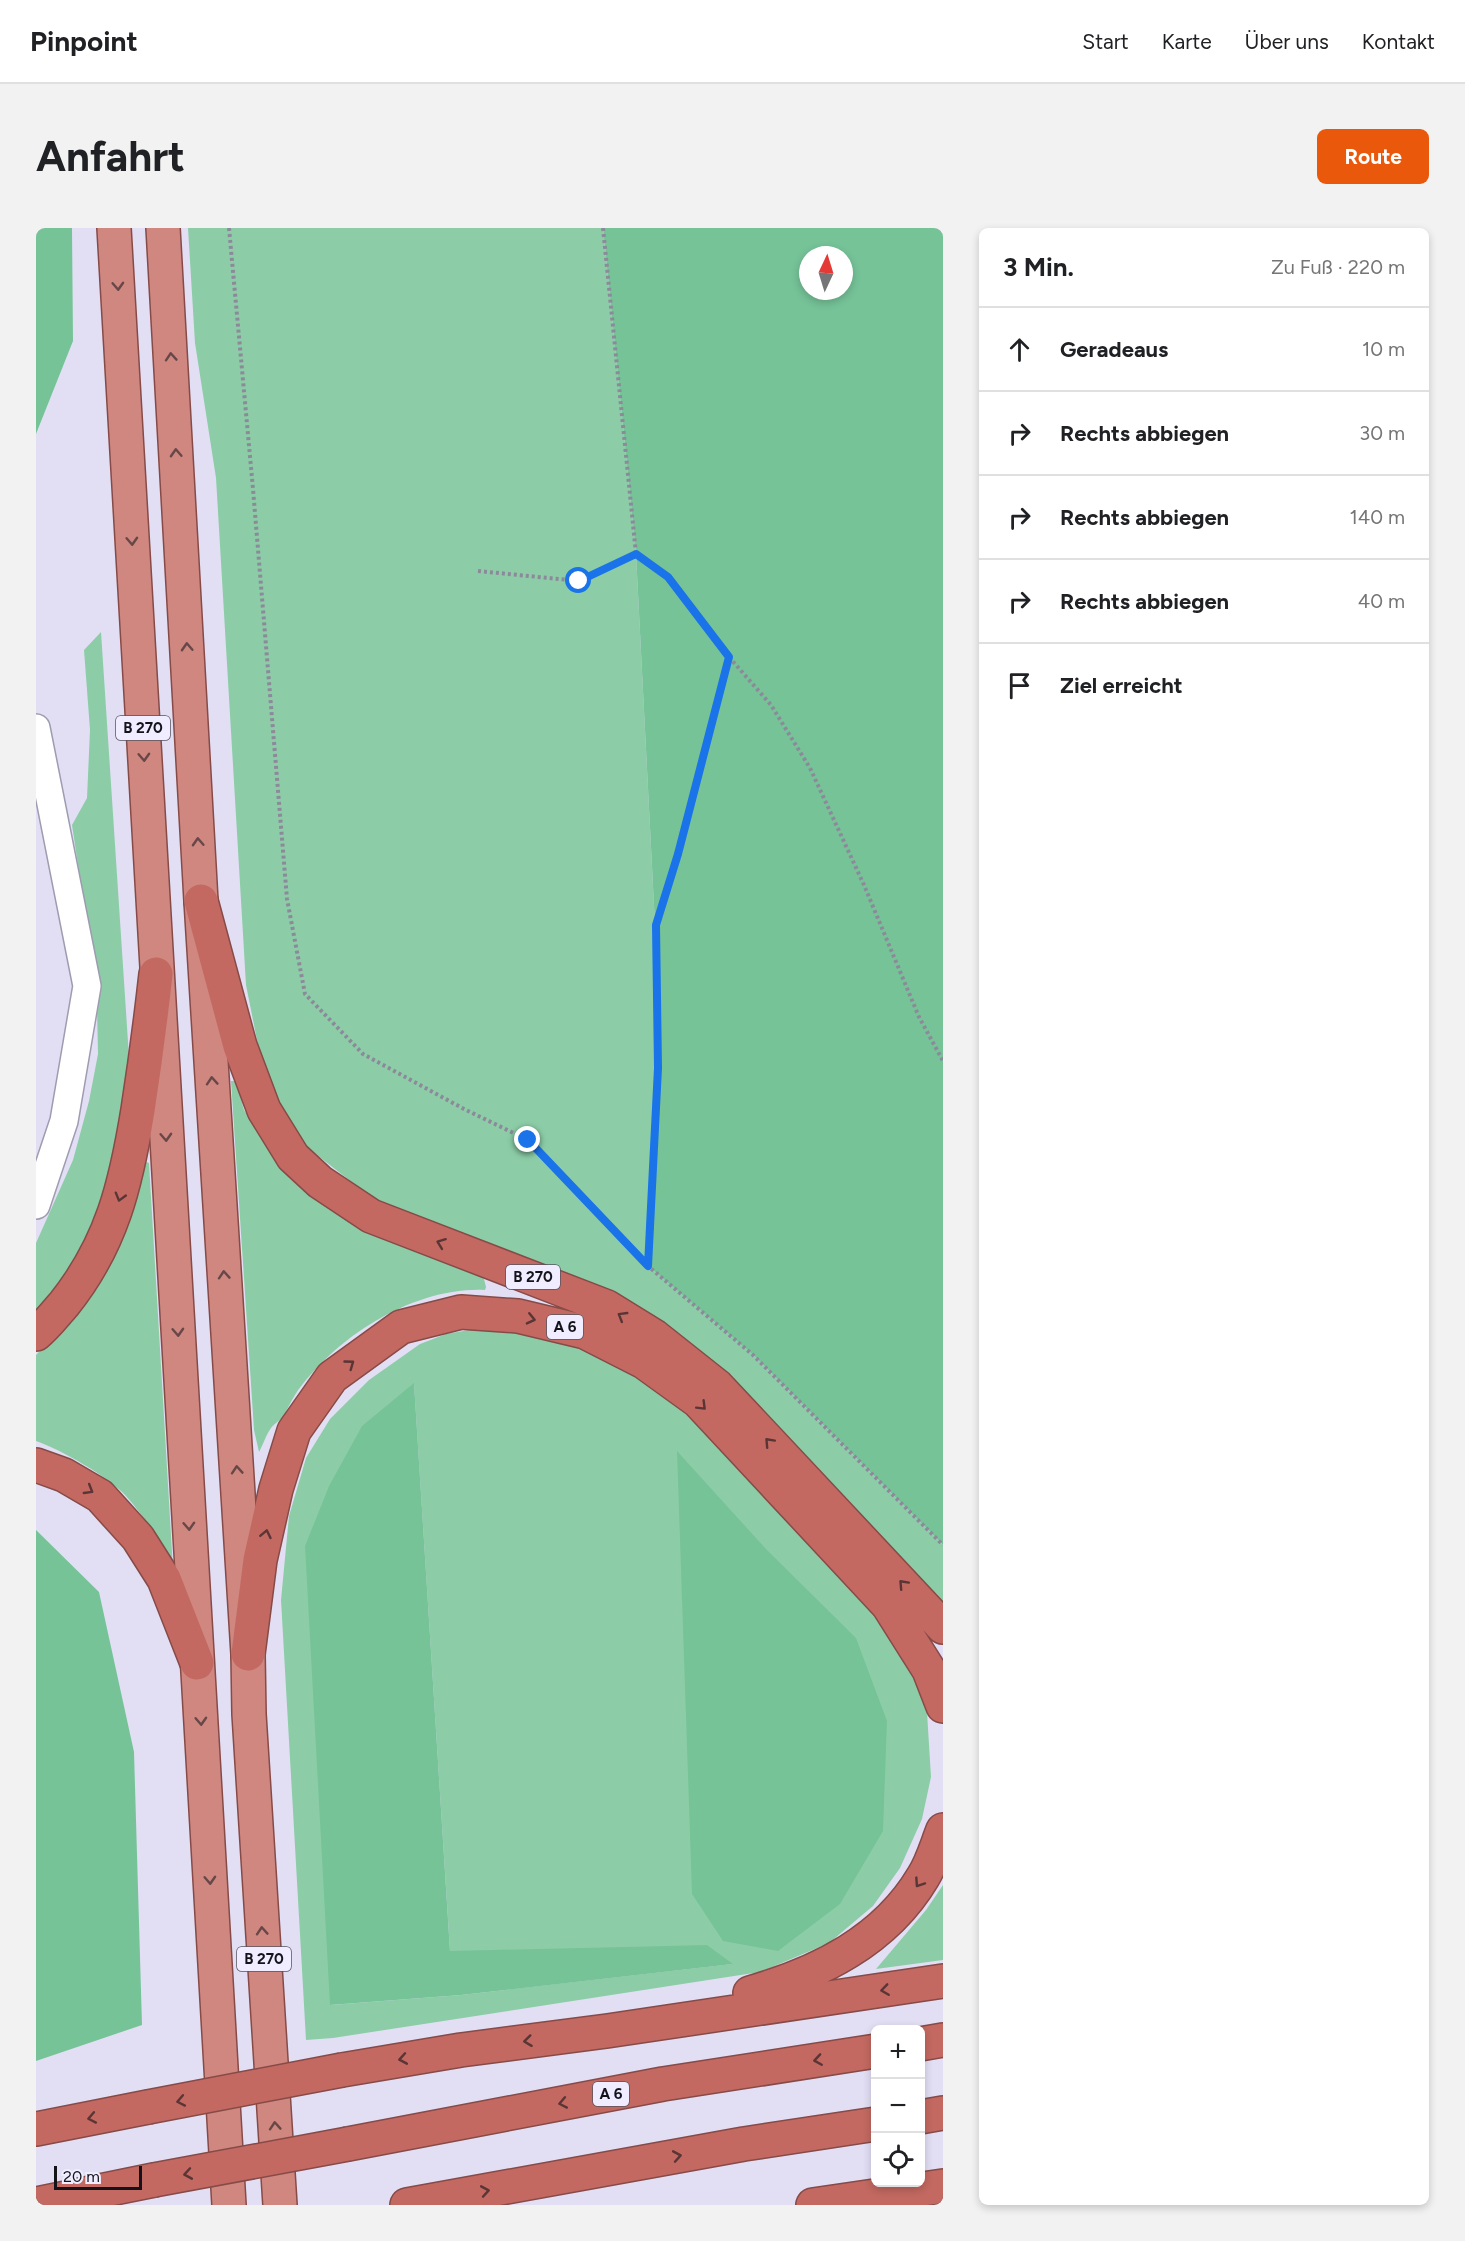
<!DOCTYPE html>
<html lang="de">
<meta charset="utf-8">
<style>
:root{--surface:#fff;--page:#f2f2f2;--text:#202124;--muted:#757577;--line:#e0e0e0;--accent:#ea580c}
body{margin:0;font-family:Figtree,sans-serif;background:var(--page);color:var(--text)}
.controls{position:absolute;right:18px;bottom:18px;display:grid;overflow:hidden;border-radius:9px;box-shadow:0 3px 9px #0003}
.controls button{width:54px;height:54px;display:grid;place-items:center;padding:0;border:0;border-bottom:2px solid var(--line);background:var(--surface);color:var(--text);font:30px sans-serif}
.compass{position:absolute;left:763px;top:18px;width:54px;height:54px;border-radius:50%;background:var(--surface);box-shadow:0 3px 9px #0003;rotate:4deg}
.scale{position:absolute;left:18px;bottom:15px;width:88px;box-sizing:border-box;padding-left:6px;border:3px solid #14131a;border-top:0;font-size:16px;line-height:21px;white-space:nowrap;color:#14131a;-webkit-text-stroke:4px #efedff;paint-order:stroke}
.stop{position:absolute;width:18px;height:18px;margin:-14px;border:4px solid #1a73e8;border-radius:50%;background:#fff}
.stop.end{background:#1a73e8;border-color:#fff;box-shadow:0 2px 6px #0008}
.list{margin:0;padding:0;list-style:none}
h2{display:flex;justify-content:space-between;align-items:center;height:78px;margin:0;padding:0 24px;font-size:26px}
h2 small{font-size:20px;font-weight:400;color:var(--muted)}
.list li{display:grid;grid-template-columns:39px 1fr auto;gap:18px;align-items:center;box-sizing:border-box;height:84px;padding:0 24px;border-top:2px solid var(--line)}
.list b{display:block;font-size:22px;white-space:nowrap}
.list em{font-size:20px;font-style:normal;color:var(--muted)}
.icon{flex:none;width:33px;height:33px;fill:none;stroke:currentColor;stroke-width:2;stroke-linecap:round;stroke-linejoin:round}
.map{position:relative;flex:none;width:907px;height:1977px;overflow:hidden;border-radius:9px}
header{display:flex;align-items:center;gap:36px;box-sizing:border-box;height:84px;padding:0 30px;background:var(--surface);border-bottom:2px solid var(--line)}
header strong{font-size:28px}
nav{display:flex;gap:33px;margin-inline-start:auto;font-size:21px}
.intro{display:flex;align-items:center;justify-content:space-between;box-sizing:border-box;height:144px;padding:0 36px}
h1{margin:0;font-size:42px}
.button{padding:15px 27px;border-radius:9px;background:var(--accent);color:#fff;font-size:21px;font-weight:700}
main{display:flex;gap:36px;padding:0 36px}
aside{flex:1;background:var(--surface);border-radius:9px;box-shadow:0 3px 9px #0003}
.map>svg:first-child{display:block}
.green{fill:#8ccda7;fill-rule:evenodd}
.forest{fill:#76c398;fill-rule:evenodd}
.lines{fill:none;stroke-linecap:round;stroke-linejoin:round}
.minor-casing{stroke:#9e9cb0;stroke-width:30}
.trunk-casing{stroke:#864b48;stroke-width:36}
.motorway-casing{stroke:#864b48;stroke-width:36}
.path{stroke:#8c8a9a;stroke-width:4;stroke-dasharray:3 3;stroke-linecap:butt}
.minor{stroke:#fff;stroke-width:27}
.trunk{stroke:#cf8780;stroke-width:33}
.motorway{stroke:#c36961;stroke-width:33}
.motorway-bridge-casing{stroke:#864b48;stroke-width:36;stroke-linecap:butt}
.motorway-bridge{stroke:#c36961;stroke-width:33}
.oneway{stroke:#684748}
.oneway2{stroke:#5a3536}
.route{stroke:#1a73e8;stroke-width:8}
.labels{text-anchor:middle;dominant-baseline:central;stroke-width:4.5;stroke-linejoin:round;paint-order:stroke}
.shield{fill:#efedff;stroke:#56545f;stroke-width:1.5}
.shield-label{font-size:15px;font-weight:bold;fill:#14131a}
</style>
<header>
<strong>Pinpoint</strong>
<nav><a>Start</a><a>Karte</a><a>Über uns</a><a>Kontakt</a></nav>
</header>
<div class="intro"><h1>Anfahrt</h1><a class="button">Route</a></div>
<main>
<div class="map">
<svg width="907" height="1977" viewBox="0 0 907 1977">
<rect width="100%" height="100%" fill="#e2dff5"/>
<path class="green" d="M152 0H567L600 326 619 697 621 845 612 1038 717 1127 907 1317V1380L691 1149 339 972 268 917 242 877 224 827 210 757 180 250 159 115Z
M65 404 93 829 90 884 84 937 40 1033 0 1088V1015L37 932 53 873 62 826 61 780 49 683 36 597 51 570 54 502 48 422Z
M195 853H200L208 882 227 910 442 1046 448 1051 450 1059 449 1062C377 1059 299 1109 259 1167 255 1173 252 1180 248 1187 245 1192 239 1195 235 1200 230 1207 227 1217 223 1224L218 1202Z
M110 934 113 935 137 1341C124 1315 110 1290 90 1268 73 1249 24 1221 0 1213V1127C36 1090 74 1045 92 996 100 976 104 955 110 934Z
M450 1099 545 1112 637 1167 796 1327 876 1434 891 1484 895 1549 886 1591 864 1640 837 1678 793 1715 724 1744 297 1810 270 1812 245 1372 253 1288 270 1230 294 1191 333 1152 384 1116 410 1106ZM378 1156 414 1723 696 1736 425 1767 295 1777Z
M907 1657V1732L840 1741 890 1682Z"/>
<path class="forest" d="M0 0H36L37 113 0 206Z
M567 0H907V1317L717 1127 612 1038 621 845 619 697 600 326ZM772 27H808V63H772Z
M378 1155 414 1723 671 1717 697 1736 425 1767 294 1777 269 1318 293 1258 326 1198Z
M641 1223 730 1321 820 1410 851 1493 847 1603 804 1676 742 1723 687 1713 656 1666Z
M0 1302 63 1364 98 1524 106 1797 0 1833Z"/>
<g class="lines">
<defs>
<path id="minor" d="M0 500 51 758 28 893 0 977"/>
<path id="trunk" d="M78 0 193 1977
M127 0 165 673 212 1426 213 1486 244 1977"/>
<path id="motorway" d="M165 673 204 818 228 882 257 929 284 954 335 988 571 1079 618 1108 681 1158 907 1399
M0 1106C11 1097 19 1086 28 1076 76 1016 90 956 102 882 109 837 115 791 120 746
M0 1237 28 1247 64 1268 102 1310 128 1351 161 1435
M212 1426 224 1332 240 1261 258 1203 296 1149 365 1099 425 1084 482 1088 549 1104 608 1134 662 1173 852 1377 893 1442 907 1478
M714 1765C783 1745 849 1713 887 1649 896 1635 901 1617 907 1602
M884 1816 907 1812
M306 1842 425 1822 571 1803 907 1753
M884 1889 907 1885
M0 1901 112 1879
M312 1916 627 1856 840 1823
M0 1976 118 1952
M371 1977 708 1916 840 1896
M777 1977 907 1958"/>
</defs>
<use href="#minor" class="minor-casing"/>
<use href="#trunk" class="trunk-casing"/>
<use href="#motorway" class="motorway-casing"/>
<path class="path" d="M193 0 217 261 251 671 269 766 327 826 428 881 492 912 612 1038 717 1127 907 1317
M567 0 600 326 632 349 693 429 642 626 620 697 622 840 612 1038
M442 343 543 353 600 326
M693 429 735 477 774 540 828 657 883 789 907 833"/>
<use href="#minor" class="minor"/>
<use href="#trunk" class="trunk"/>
<use href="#motorway" class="motorway"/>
<defs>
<path id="motorway-bridge" d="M112 1879 306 1842
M118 1952 312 1916"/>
</defs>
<use href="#motorway-bridge" class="motorway-bridge-casing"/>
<use href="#motorway-bridge" class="motorway-bridge"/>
</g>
<defs><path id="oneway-chevron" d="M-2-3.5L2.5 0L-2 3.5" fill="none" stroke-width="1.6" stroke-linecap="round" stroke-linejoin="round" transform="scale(1.5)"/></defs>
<g class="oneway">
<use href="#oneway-chevron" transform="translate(82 58) rotate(87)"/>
<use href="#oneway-chevron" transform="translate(135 129) rotate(-94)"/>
<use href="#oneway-chevron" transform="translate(140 225) rotate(-93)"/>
<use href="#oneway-chevron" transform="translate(96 313) rotate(87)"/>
<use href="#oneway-chevron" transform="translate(151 419) rotate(-93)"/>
<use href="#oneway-chevron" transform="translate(108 529) rotate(87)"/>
<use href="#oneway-chevron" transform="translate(162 614) rotate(-93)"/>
<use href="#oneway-chevron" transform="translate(176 853) rotate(-94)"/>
<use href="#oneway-chevron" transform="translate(130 909) rotate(87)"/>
<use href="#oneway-chevron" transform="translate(188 1047) rotate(-94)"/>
<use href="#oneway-chevron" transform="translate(142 1104) rotate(87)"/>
<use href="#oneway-chevron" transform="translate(201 1242) rotate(-94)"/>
<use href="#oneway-chevron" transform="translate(153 1298) rotate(87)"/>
<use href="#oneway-chevron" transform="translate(165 1493) rotate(87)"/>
<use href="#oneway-chevron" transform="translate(174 1652) rotate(87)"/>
<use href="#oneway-chevron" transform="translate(226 1703) rotate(-94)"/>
<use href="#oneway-chevron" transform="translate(239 1898) rotate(-94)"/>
</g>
<g class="oneway2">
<use href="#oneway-chevron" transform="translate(84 969) rotate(106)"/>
<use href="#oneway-chevron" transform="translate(405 1015) rotate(-159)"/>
<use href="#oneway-chevron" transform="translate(586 1088) rotate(-149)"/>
<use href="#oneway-chevron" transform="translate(495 1091) rotate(13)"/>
<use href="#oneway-chevron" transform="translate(314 1136) rotate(-36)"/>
<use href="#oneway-chevron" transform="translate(666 1178) rotate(45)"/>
<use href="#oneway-chevron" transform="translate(733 1214) rotate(-133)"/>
<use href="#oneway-chevron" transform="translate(53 1262) rotate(31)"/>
<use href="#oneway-chevron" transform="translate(230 1306) rotate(-78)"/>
<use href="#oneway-chevron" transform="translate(867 1356) rotate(-133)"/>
<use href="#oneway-chevron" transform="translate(883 1655) rotate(124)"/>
<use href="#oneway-chevron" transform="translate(849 1762) rotate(172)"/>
<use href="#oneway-chevron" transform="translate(492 1813) rotate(173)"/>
<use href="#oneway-chevron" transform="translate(367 1831) rotate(170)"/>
<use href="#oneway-chevron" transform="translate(782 1832) rotate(171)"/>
<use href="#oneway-chevron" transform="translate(145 1873) rotate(169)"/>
<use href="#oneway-chevron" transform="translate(527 1875) rotate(169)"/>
<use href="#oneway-chevron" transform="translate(56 1890) rotate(169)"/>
<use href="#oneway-chevron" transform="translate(641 1928) rotate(-10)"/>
<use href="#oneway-chevron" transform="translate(152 1946) rotate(170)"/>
<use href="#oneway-chevron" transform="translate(449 1963) rotate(-10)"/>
</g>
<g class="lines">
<path class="route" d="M492 912 612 1038 622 840 620 697 642 626 693 429 632 349 600 326 543 353"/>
</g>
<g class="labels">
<g class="shield">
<rect x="80" y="488" width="54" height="24" rx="4.5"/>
<rect x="470" y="1037" width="54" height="24" rx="4.5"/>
<rect x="511" y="1087" width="36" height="24" rx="4.5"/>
<rect x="201" y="1719" width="54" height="24" rx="4.5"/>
<rect x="557" y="1854" width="36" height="24" rx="4.5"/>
</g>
<g class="shield-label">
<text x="107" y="500">B 270</text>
<text x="497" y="1049">B 270</text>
<text x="529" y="1099">A 6</text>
<text x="228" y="1731">B 270</text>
<text x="575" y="1866">A 6</text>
</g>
</g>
</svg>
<div class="controls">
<button>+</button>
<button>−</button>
<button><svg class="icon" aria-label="locate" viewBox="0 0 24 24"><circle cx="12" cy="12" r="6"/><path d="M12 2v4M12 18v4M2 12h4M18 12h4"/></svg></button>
</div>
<svg class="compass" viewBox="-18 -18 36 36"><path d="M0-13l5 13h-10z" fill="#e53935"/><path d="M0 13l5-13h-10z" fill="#757577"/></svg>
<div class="scale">20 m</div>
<div class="stop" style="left:543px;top:353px"></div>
<div class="stop end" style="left:492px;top:912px"></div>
</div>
<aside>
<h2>3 Min.<small>Zu Fuß · 220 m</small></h2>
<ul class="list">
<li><svg class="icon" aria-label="ahead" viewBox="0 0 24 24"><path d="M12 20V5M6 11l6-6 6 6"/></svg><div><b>Geradeaus</b></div><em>10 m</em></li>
<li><svg class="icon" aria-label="right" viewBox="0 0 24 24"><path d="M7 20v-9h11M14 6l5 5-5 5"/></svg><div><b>Rechts abbiegen</b></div><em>30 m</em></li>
<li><svg class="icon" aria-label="right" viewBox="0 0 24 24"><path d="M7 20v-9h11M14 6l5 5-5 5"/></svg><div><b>Rechts abbiegen</b></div><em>140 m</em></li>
<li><svg class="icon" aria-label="right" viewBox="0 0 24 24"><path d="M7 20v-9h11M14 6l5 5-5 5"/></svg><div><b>Rechts abbiegen</b></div><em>40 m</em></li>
<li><svg class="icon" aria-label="arrive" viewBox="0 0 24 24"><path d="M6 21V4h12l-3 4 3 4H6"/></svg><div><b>Ziel erreicht</b></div></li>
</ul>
</aside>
</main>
